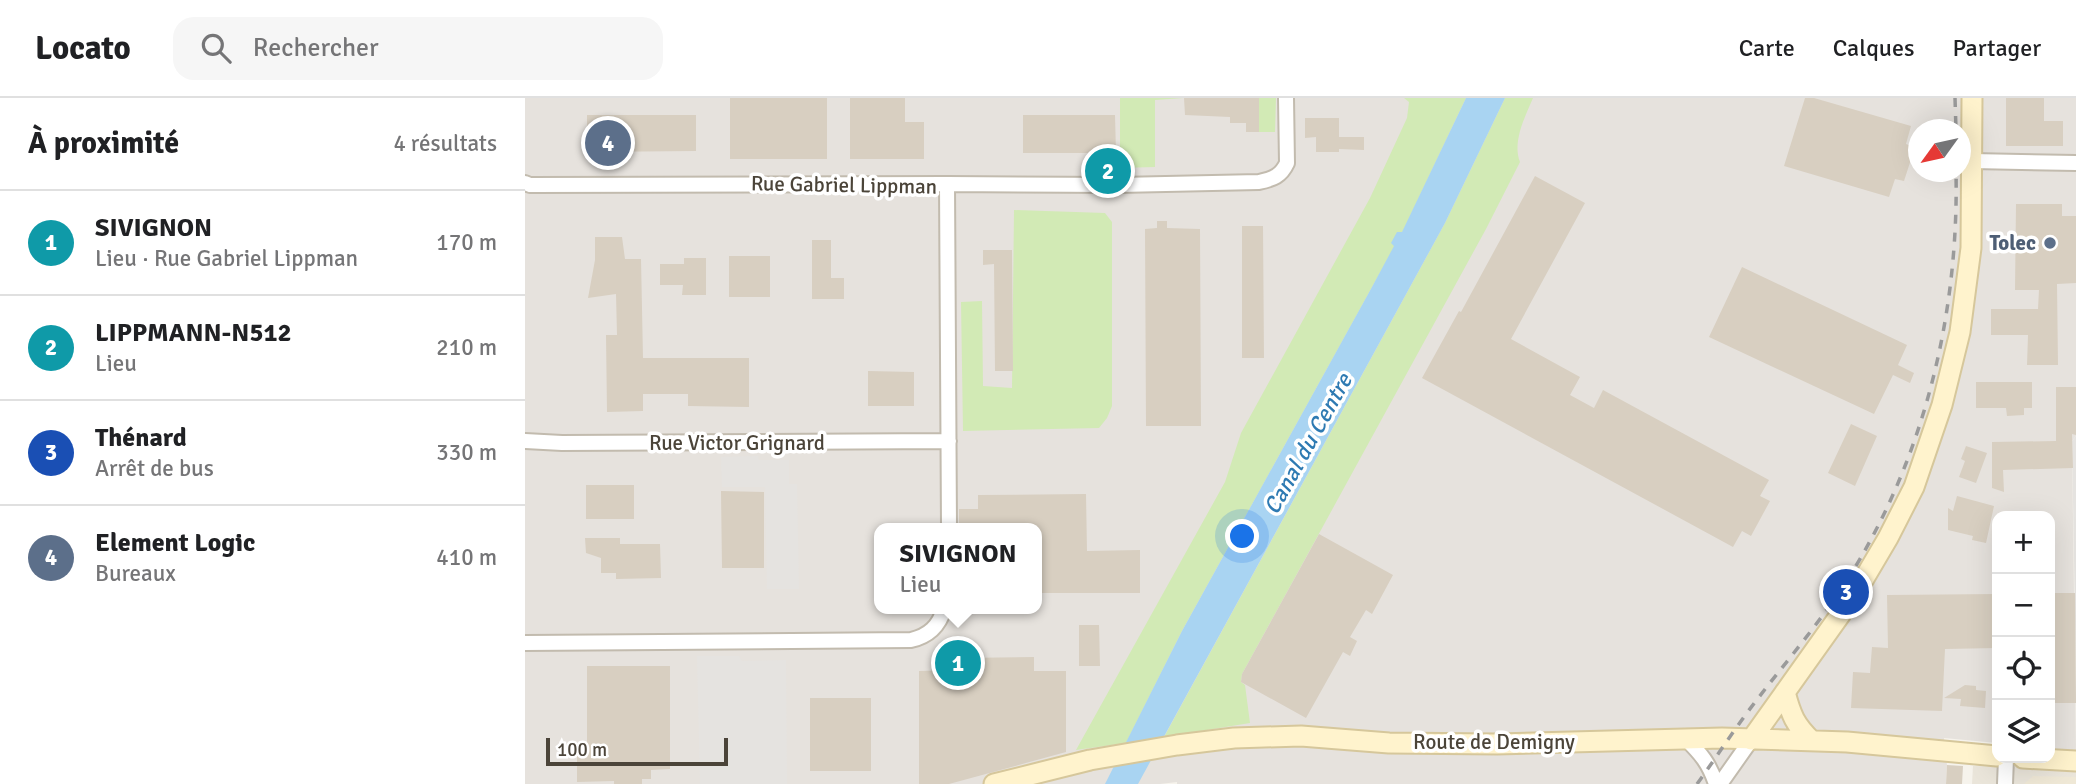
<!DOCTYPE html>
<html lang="fr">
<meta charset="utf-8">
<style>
:root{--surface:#fff;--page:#f6f6f6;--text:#202124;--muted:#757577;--line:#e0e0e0;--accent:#fc3f1d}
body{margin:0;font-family:Signika,sans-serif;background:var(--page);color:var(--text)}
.controls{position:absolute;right:21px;bottom:21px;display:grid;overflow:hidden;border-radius:14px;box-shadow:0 7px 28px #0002}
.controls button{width:63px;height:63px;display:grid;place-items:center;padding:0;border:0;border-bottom:2px solid var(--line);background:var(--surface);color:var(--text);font:35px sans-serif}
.compass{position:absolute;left:1383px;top:21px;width:63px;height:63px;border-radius:50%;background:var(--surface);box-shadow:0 7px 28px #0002;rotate:237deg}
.scale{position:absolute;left:21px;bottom:18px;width:182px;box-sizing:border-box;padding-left:7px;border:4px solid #4b4439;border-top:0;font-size:19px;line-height:24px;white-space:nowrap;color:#4b4439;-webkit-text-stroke:5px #fff;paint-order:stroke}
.you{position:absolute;left:718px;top:439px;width:24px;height:24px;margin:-18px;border:5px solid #fff;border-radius:50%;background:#1a73e8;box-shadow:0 0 0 10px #1a73e833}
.badge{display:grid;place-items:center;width:46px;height:46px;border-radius:50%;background:var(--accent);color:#fff;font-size:23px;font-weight:700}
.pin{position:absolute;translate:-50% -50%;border:4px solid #fff;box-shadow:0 2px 7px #0006}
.popup{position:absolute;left:349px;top:425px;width:168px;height:91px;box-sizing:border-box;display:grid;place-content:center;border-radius:14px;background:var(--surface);filter:drop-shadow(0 2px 5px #0005);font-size:23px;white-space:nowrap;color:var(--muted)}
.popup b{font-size:26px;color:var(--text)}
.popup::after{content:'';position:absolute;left:50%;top:100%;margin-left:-14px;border:14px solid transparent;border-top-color:var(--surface)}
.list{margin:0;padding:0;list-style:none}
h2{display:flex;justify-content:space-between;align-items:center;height:91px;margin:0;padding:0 28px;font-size:30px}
h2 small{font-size:23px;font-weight:400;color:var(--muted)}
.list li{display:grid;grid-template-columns:46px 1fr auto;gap:21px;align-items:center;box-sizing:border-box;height:105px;padding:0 28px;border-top:2px solid var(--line)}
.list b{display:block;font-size:26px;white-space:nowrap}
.list p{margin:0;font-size:23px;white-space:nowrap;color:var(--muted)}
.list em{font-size:23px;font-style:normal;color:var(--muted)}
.icon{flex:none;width:38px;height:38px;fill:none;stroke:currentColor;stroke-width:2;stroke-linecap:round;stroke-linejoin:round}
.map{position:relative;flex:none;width:1551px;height:686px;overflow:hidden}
header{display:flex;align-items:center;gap:42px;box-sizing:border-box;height:98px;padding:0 35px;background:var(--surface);border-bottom:2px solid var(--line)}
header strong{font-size:33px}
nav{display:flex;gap:38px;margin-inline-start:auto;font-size:24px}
.search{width:490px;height:63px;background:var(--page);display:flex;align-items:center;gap:18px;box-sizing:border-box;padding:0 24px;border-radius:21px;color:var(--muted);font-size:26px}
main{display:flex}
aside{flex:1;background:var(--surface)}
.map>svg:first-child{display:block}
.residential{fill:#eae5da}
.industrial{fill:#e6e2dd;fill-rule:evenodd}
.education{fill:#efe8d6}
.green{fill:#d2eab5}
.parking{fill:#e5e3e0}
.water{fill:#a9d4f2}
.building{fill:#d8cfc1}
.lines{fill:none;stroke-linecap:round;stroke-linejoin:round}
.street-casing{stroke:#c2bbae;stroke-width:18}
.secondary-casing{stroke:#d6c79b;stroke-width:23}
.street{stroke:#fff;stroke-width:14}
.secondary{stroke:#fff3cd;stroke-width:19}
.rail{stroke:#9a9a9a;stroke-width:3.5;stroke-dasharray:9 9;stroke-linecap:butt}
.service-dot{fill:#5c6f8a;stroke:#fff;stroke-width:2.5}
.labels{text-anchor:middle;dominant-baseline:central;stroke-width:7;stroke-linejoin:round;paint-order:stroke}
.street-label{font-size:21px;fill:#4b4439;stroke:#fff}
.service-label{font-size:21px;font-weight:bold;fill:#4e5e75;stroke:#fff;text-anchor:end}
.water-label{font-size:23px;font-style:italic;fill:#2e7ab2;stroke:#fff}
</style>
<header>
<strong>Locato</strong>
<div class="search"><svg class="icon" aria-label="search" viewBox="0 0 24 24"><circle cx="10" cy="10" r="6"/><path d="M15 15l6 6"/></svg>Rechercher</div>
<nav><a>Carte</a><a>Calques</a><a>Partager</a></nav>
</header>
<main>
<aside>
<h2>À proximité<small>4 résultats</small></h2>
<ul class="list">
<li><span class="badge" style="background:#0f9aa8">1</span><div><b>SIVIGNON</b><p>Lieu · Rue Gabriel Lippman</p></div><em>170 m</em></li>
<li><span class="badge" style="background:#0f9aa8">2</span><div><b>LIPPMANN-N512</b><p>Lieu</p></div><em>210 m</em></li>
<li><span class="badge" style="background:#1a4fb4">3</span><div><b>Thénard</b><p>Arrêt de bus</p></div><em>330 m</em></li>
<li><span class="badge" style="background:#5c6f8a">4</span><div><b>Element Logic</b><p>Bureaux</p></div><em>410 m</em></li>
</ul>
</aside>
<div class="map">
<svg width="1551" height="686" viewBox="0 0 1551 686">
<rect width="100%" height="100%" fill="#f6f3ec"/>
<path class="residential" d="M1448 668 1551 670V686H1447Z"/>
<path class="industrial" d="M0 0H1551V338L1547 343 1551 653 1525 651V418H1472V645L1419 640 1422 667 1421 686H652V684L635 686H0ZM1394 32H1436V74H1394ZM354 430H512V511H354Z"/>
<path class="education" d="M1508 678 1551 679V686H1499Z"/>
<path class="green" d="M595 0H659L630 2V69L595 70Z
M734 0H751L750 34H734Z
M879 0H941L877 135 657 533 601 645 551 652 700 384 716 335 845 100 882 20 884 4Z
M980 0H1008C1000 19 987 44 995 64L961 131 717 576 716 584 720 587 725 625 639 639 920 125Z
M489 112 580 115 587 124V308L582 320 574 330 438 333 436 204 457 203 458 288 487 290Z"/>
<path class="parking" d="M1551 338V581L1547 343Z
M233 358 234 362H264V386H272L274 491H242L240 389H197L196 359Z
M172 558H214L217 563 261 562 262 686H175Z"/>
<path class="water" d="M941 0H980L920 125 613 686H580L657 533 847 189 869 148 866 145 872 134H877Z"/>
<path class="building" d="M205 0H302V61H205Z
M325 0H380V24H399V61H325Z
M659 0H734V34H721V25H705V19L660 17Z
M1280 0H1289L1386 28 1381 46 1390 49 1379 83 1370 81 1364 99 1259 68Z
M1481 0H1519V23H1538V48H1481Z
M62 17H171V53L62 54Z
M498 17H590L591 55H498Z
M780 20H814V39H839V52L814 51V54H791V39L780 40Z
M1010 78 1060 105 986 241 1055 279 1045 297 1069 310 1078 292 1244 382 1235 398 1245 403 1226 438 1217 433 1208 449 897 280 934 213 936 214Z
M1491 106H1537V118H1551V185L1532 186 1533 267H1502L1503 237H1466V211H1513L1514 192H1490Z
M632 123H642V130L675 131 676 328H621L620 131 632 130Z
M717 128H738L739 260H717Z
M70 139H97L100 161H116L118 260H224V309L163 308V296H118V313L82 314 81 237H92L91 196 63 200 70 162Z
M287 142H306V180H319V201H287Z
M458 152H487L488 273H470L469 166 458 167Z
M204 158H245V199H204Z
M159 160H181V197H157L158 187H135V166H159Z
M1217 169 1382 247 1373 267 1389 275 1385 285 1368 277 1349 316 1184 239Z
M343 273 389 274V308H343Z
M1451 284H1507V310H1499V317L1482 318 1481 310H1451Z
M1531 289H1551V337L1547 336 1548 370 1478 372 1479 394 1467 390V344L1531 343Z
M1326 326 1352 338 1330 388 1303 375Z
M1441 348 1462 355 1451 385 1434 379 1440 363 1436 361Z
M61 387H109V421H61Z
M196 393 239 394V470H197Z
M561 396 562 453 615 452V495H512V430H434V411H453V397Z
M1432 398 1469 408 1461 445 1447 442 1448 438 1423 432V410L1428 413Z
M794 436 868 477 847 516 841 512 825 539 832 543 825 558 818 554 781 620 716 584 717 576Z
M60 440H95V446H135L136 480 91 481V475H76V460L61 455Z
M1525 495H1550L1551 605H1525Z
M1472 496V550L1420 551 1417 613 1326 610 1328 574 1345 575 1347 549 1363 550 1362 497Z
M554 527H574L575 568H554Z
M509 559V573H541V654L424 686H394V573L431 572V562H435V560Z
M62 568H145V671L126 672V681H117V686H89V683L52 684V658H62Z
M1440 587 1451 588V592L1461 593 1460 610 1435 608 1436 601 1419 600Z
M285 600H346V673H285Z
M1422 667 1438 668 1437 686H1421Z"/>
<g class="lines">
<defs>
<path id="street" d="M1447 63 1551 65
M0 85 5 87 422 86 424 430
M422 86 594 87 734 84C748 81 756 78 762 65L761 0
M0 343 37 345 424 343
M0 545 386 542C404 538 414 528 419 511
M1161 641C1176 656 1184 665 1191 686
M1195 686 1226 642
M1480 686 1481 660"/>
<path id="secondary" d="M1260 594C1266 617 1270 627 1287 643
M1226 642 1330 496 1363 440 1389 389 1417 307 1435 234 1446 150 1447 0
M1498 660 1551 663
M469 686 565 662 652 647 709 640 776 638 864 645 972 646 1197 640 1322 644 1472 658"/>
</defs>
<use href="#street" class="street-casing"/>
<use href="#secondary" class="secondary-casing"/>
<use href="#street" class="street"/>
<use href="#secondary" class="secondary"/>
<path class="rail" d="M1430 0 1431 32
M1172 686C1193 657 1212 627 1234 599 1261 564 1290 530 1315 493 1397 370 1434 221 1431 74"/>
</g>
<circle class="service-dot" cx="1525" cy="145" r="7"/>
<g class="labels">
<g class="street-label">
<text transform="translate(319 87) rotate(1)">Rue Gabriel Lippman</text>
<text x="212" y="345">Rue Victor Grignard</text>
<text x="969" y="644">Route de Demigny</text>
</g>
<g class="service-label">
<text x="1511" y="145">Tolec</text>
</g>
<g class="water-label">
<text transform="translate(783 346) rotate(-61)">Canal du Centre</text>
</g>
</g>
</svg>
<div class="controls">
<button>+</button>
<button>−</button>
<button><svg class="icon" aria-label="locate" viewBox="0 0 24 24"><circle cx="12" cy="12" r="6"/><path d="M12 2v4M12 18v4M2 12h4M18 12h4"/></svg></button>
<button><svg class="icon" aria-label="layers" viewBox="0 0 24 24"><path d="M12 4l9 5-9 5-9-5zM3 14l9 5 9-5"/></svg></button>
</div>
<svg class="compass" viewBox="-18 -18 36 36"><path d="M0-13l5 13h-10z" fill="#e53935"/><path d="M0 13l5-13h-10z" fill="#757577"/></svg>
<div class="scale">100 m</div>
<div class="you"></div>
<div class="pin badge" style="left:433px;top:565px;background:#0f9aa8">1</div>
<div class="popup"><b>SIVIGNON</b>Lieu</div>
<div class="pin badge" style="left:583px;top:73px;background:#0f9aa8">2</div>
<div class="pin badge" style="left:1321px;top:494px;background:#1a4fb4">3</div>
<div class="pin badge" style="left:83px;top:45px;background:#5c6f8a">4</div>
</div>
</main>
